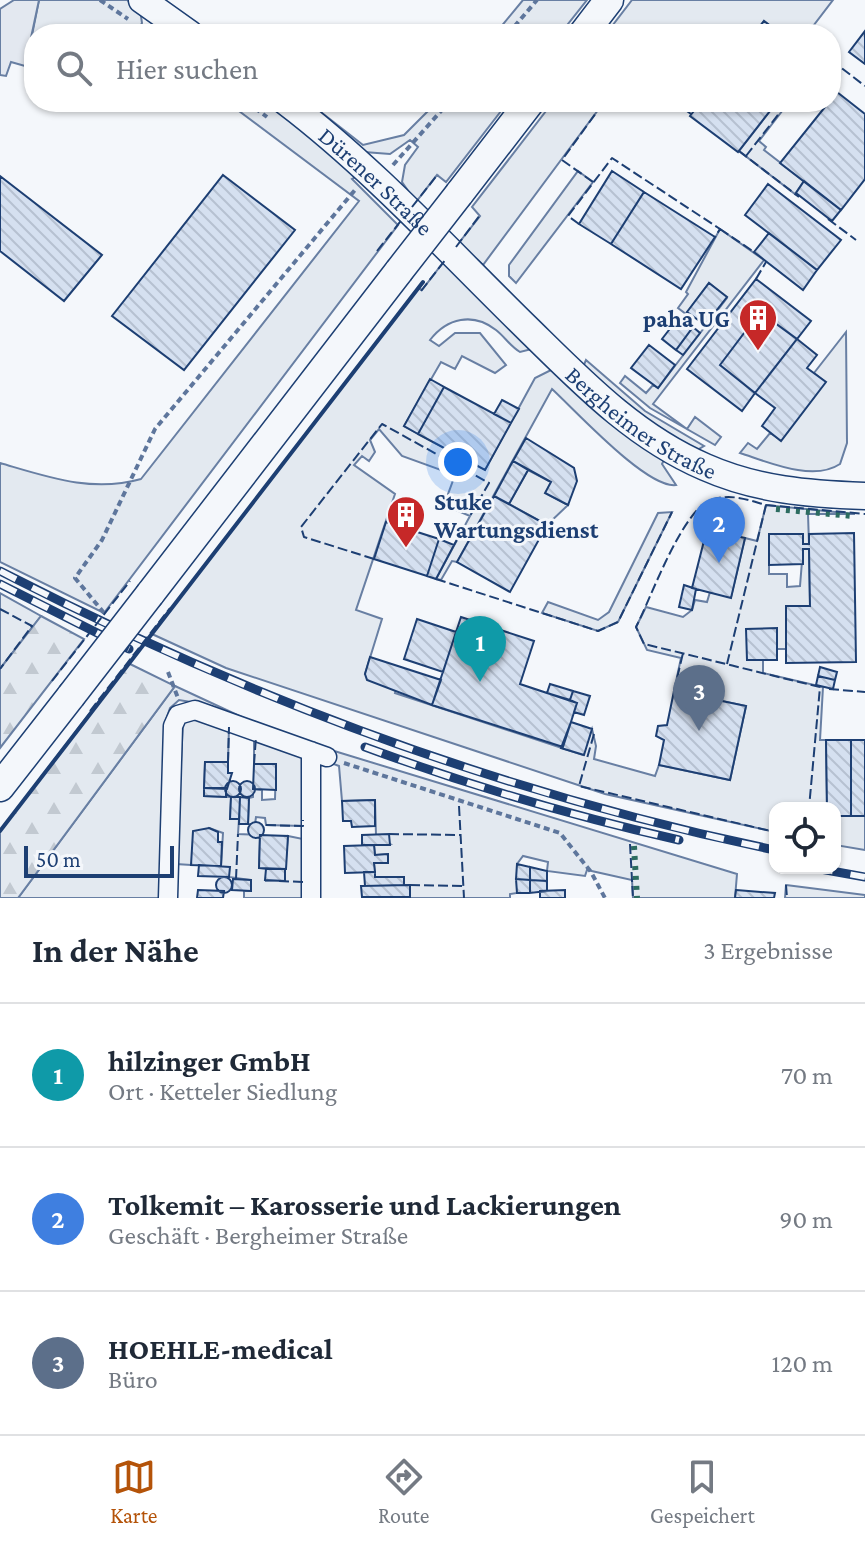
<!DOCTYPE html>
<html lang="de">
<meta charset="utf-8">
<style>
:root{--surface:#fff;--page:#f6f6f7;--text:#1f2937;--muted:#747a83;--line:#e0e1e3;--accent:#b45309}
body{margin:0;font-family:"Crimson Pro",serif;background:var(--page);color:var(--text)}
.controls{position:absolute;right:24px;bottom:24px;display:grid;overflow:hidden;border-radius:16px;box-shadow:0 2px 6px #0004}
.controls button{width:72px;height:72px;display:grid;place-items:center;padding:0;border:0;border-bottom:2px solid var(--line);background:var(--surface);color:var(--text);font:40px sans-serif}
.scale{position:absolute;left:24px;bottom:20px;width:150px;box-sizing:border-box;padding-left:8px;border:4px solid #1d3f73;border-top:0;font-size:22px;line-height:28px;white-space:nowrap;color:#1d3f73;-webkit-text-stroke:6px #f4f7fb;paint-order:stroke}
.you{position:absolute;left:458px;top:462px;width:28px;height:28px;margin:-20px;border:6px solid #fff;border-radius:50%;background:#1a73e8;box-shadow:0 0 0 12px #1a73e833}
.badge{display:grid;place-items:center;width:52px;height:52px;border-radius:50%;background:var(--accent);color:#fff;font-size:26px;font-weight:700}
.pin{position:absolute;translate:-50% -66px;filter:drop-shadow(0 2px 4px #0008)}
.pin::after{content:'';position:absolute;top:42px;width:28px;height:24px;background:inherit;clip-path:polygon(0 0,100% 0,50% 100%)}
.list{margin:0;padding:0;list-style:none}
h2{display:flex;justify-content:space-between;align-items:center;height:104px;margin:0;padding:0 32px;font-size:34px}
h2 small{font-size:26px;font-weight:400;color:var(--muted)}
.list li{display:grid;grid-template-columns:52px 1fr auto;gap:24px;align-items:center;box-sizing:border-box;height:144px;padding:0 32px;border-top:2px solid var(--line)}
.list b{display:block;font-size:30px;white-space:nowrap}
.list p{margin:0;font-size:26px;white-space:nowrap;color:var(--muted)}
.list em{font-size:26px;font-style:normal;color:var(--muted)}
.icon{flex:none;width:44px;height:44px;fill:none;stroke:currentColor;stroke-width:2;stroke-linecap:round;stroke-linejoin:round}
.map{position:relative;flex:none;width:865px;height:898px;overflow:hidden}
.search{position:absolute;background:var(--surface);box-shadow:0 2px 6px #0004;left:24px;right:24px;top:24px;height:88px;display:flex;align-items:center;gap:20px;box-sizing:border-box;padding:0 28px;border-radius:32px;color:var(--muted);font-size:30px}
.sheet{height:536px;background:var(--surface)}
nav{display:flex;justify-content:space-around;align-items:center;box-sizing:border-box;height:112px;border-top:2px solid var(--line);background:var(--surface);font-size:22px;color:var(--muted)}
nav a{display:grid;justify-items:center;gap:4px}
nav .on{color:var(--accent)}
.map>svg:first-child{display:block}
.green{fill:#e3e9f0;stroke:#687fa3;stroke-width:2}
.forest{fill:url(#forest-firs);stroke:#687fa3;stroke-width:2}
.parking{fill:#e3e8f0;stroke:#687fa3;stroke-width:2}
.building{fill:url(#building-back-hatch);stroke:#1d3f73;stroke-width:2}
.lines{fill:none;stroke-linecap:round;stroke-linejoin:round}
.street-casing{stroke:#1d3f73;stroke-width:21}
.secondary-casing{stroke:#1d3f73;stroke-width:29}
.primary-casing{stroke:#1d3f73;stroke-width:31}
.path{stroke:#5e769c;stroke-width:4;stroke-dasharray:6 4;stroke-linecap:butt}
.street{stroke:#f4f7fb;stroke-width:18}
.secondary{stroke:#f4f7fb;stroke-width:26}
.primary{stroke:#f4f7fb;stroke-width:28}
.rail-casing{stroke:#1d3f73;stroke-width:9}
.rail{stroke:#f4f7fb;stroke-width:6;stroke-dasharray:18;stroke-linecap:butt}
.primary-bridge-casing{stroke:#1d3f73;stroke-width:31;stroke-linecap:butt}
.primary-bridge{stroke:#f4f7fb;stroke-width:28}
.hedge{stroke:#2c6c60;stroke-width:6;stroke-dasharray:4 6;stroke-linecap:butt}
.fence{stroke:#1d3f73;stroke-width:2;stroke-dasharray:10 4;stroke-linecap:butt}
.wall{stroke:#1d3f73;stroke-width:4}
.labels{text-anchor:middle;dominant-baseline:central;stroke-width:6;stroke-linejoin:round;paint-order:stroke}
.street-label{font-size:24px;fill:#1d3f73;stroke:#f4f7fb}
.poi-label{font-size:24px;font-weight:bold;fill:#1d3f73;stroke:#f4f7fb;text-anchor:end}
</style>
<div class="map">
<svg width="865" height="898" viewBox="0 0 865 898">
<defs>
<pattern id="forest-firs" width="22" height="20" patternUnits="userSpaceOnUse" patternTransform="scale(2)"><rect width="22" height="20" fill="#e3e9f0"/><path d="M5 1l3.5 6h-7zM16 11l3.5 6h-7z" fill="#c2c9d1"/></pattern>
<pattern id="building-back-hatch" width="6" height="6" patternUnits="userSpaceOnUse" patternTransform="scale(2)"><rect width="6" height="6" fill="#d5e0f0"/><path d="M-1 5l2 2M0 0l6 6M5-1l2 2" fill="none" stroke="#b6c1d1"/></pattern>
</defs>
<rect width="100%" height="100%" fill="#f4f7fb"/>
<path class="green" d="M39 0H127L140 9 142 23 136 34H34V65L27 60Z
M523 0H587L560 34H495Z
M632 0H833L807 34H781L764 21 754 34H606Z
M227 102H270L359 175 352 179 398 225 104 613 0 562V463C48 477 92 493 141 479L359 201Z
M302 102H308L363 145 404 135 437 102H508L446 182 437 175 416 202 402 182 405 165 418 147 410 140 390 154 364 152Z
M553 102H604L483 265 458 244 480 216 472 207Z
M777 102H789L759 141 766 147 764 150 804 181 795 194 739 151Z
M578 171 593 182 516 283 509 276V265Z
M720 229 764 260 653 404 687 429 695 417 721 437 715 445 650 408 620 383 625 376 646 393 653 385 658 388 727 298 709 283 686 314 678 308 688 294 686 292Z
M445 260 532 349 520 352C510 346 505 337 496 330 473 312 447 318 430 340L439 346 455 333H480L506 365 495 373 462 356 455 369 441 362 404 426 485 470 535 378 553 369 611 424 664 460 662 464 676 485C647 489 575 410 552 389L457 562 452 561 441 580 436 579 470 516 444 505 455 475 402 456 379 429 370 440 375 452 369 461 362 456 354 465 395 494 356 610 382 619 365 674 396 689 395 693 583 755 592 729 596 746 594 759 655 776 659 765 730 780 746 706 674 691 681 658 647 650 636 627 646 607 683 617 692 610 695 600 707 602 710 592 731 597 745 538 757 541 766 505 855 514H808L809 544H803L802 534 769 535V574H787V587L800 586 803 549H809L810 606 786 607V649H777L747 630V659L763 660V673L823 687 820 740H826L827 808H775V832L605 794 226 668 152 634 418 288 422 290Z
M846 332 847 443 840 464C813 482 768 462 740 453L748 443 757 449 770 433 781 440 825 382 814 373Z
M586 360 645 411 704 446 697 450 658 429 583 367Z
M528 470 551 482 546 493 568 505 547 525 509 504Z
M672 512 618 622 598 631 542 613 548 602 598 620 609 612 658 513Z
M0 593 41 616 0 669Z
M175 686 259 725 191 702 179 700 170 708 164 726 163 898H18Z
M192 713 229 727 228 762H205L204 796 231 797 230 819H239L238 834 260 835 259 868 266 869V881L284 880 288 836 303 839V898H244V891H251V880L229 877V867L221 866 223 833 209 828 191 865 176 864 183 721Z
M254 736 302 753 303 826 266 825 265 818 256 817 255 824H248L249 798 253 797V789L262 790V800L275 799 276 765 254 764Z
M331 750 737 874 735 898H633L632 880 587 870 585 876 547 871 548 862 523 856 517 864V893L510 894V898H381L410 897V885H404L403 877H375L374 863 388 862V854L375 855 374 845 390 844 376 835 375 800 342 801 339 766 326 761Z
M835 816H865V850L835 845Z
M786 885 865 895V898H785Z"/>
<path class="forest" d="M41 616 84 639 0 748V669Z
M128 663 175 686 18 898H0V831Z"/>
<path class="parking" d="M14 0H39L25 66 11 62 6 76 0 75V9Z"/>
<path class="building" d="M764 21 781 34H754Z
M865 31V64L849 52Z
M837 92 865 114V179L841 210 780 163Z
M701 102H777L738 152 690 116Z
M612 171 644 192 611 244 579 224Z
M223 175 295 230 184 370 112 316Z
M0 176 102 255 64 301 0 251Z
M804 181 841 210 832 221 796 193Z
M768 184 841 240 817 270 745 215Z
M644 192 715 237 681 289 611 244Z
M769 233 817 270 803 290 754 252Z
M756 279 811 321 797 339 760 312 720 365 755 393 742 411 687 369Z
M709 283 727 297 705 325 687 312Z
M760 312 797 339 755 393 720 365Z
M679 317 693 327 676 350 662 339Z
M693 327 700 333 683 355 676 350Z
M797 339 817 355 807 368 826 382 781 441 762 426 775 408 755 393Z
M649 345 675 365 658 388 631 368Z
M430 379 444 387 418 434 404 426Z
M444 387 511 423 485 470 418 434Z
M502 400 519 409 511 423 494 414Z
M526 438 574 468 577 481 568 505 545 493 551 482 513 461Z
M513 461 528 470 509 504 494 496Z
M494 496 547 525 510 592 457 562Z
M386 522 439 539 427 576 374 559Z
M707 529 745 538 731 598 692 588Z
M854 533 856 662 786 663V606H810L809 549H803V564L769 565V534H803V544H809V534Z
M439 539 454 545 436 579 427 576Z
M684 585 696 589 692 610 679 607Z
M461 617 534 641 520 684 577 703 563 747 432 705Z
M417 619 456 632 443 672 404 659Z
M777 628V660H747L746 629Z
M370 657 441 680 432 705 367 680 365 674Z
M820 667 837 672 835 680 818 676Z
M818 676 835 680 833 689 816 685Z
M550 684 573 691 570 700 547 693Z
M573 691 590 696 584 715 574 712 577 703 570 700Z
M674 691 746 706 730 780 659 765 664 740 656 736 658 726 667 725Z
M571 722 592 729 584 755 561 748Z
M826 740H851V816H835V808H827Z
M851 740H865V816H851Z
M205 762H228V773H232L227 789 204 788Z
M254 764H276V790L253 789Z
M225 789a8 8 0 1 1 16 0a8 8 0 1 1-16 0Z
M239 789a8 8 0 1 1 16 0a8 8 0 1 1-16 0Z
M204 788H226V797L204 796Z
M231 797H240L239 819H230Z
M240 797 249 798 248 824H239Z
M375 800V826L352 827 351 821H343L342 801Z
M248 830a8 8 0 1 1 16 0a8 8 0 1 1-16 0Z
M209 828 218 832V842H222L221 866 191 865 193 831Z
M389 834 390 845H362V835Z
M260 835 288 836 286 869 259 868Z
M374 845 375 855 388 854V863H374L375 872 345 873 344 846Z
M517 864 530 867V880L516 879Z
M199 865 230 867 229 877 198 876Z
M530 867 547 871V881L530 880Z
M266 869H285V881L265 880Z
M364 872H375V877H404V885L365 886Z
M216 885a8 8 0 1 1 16 0a8 8 0 1 1-16 0Z
M233 879 251 880V891L232 890Z
M516 879 530 880V893H517Z
M530 880 547 881V891L530 893Z
M410 885V897H362L361 886Z
M198 890 224 891 223 898H197Z
M565 890V898H540V891Z
M736 890 775 893 774 898H735Z"/>
<g class="lines">
<defs>
<path id="street" d="M311 751V898
M168 898 173 726 178 715 195 710 327 757"/>
<g id="secondary">
<path d="M142 0 190 34"/>
<path id="s1" d="M286 102C374 169 450 253 529 330 583 383 635 437 705 467 757 490 809 494 865 496"/>
</g>
<path id="primary" d="M583 34 609 0
M459 194 530 102
M150 594 399 271
M0 787 71 696"/>
</defs>
<use href="#street" class="street-casing"/>
<use href="#secondary" class="secondary-casing"/>
<use href="#primary" class="primary-casing"/>
<path class="path" d="M100 0 128 19
M508 34 537 0
M247 102 267 117
M393 165 449 102
M104 613 75 578 102 540 155 429 355 190
M168 672 178 698
M344 763 560 833 591 872 605 898"/>
<use href="#street" class="street"/>
<use href="#secondary" class="secondary"/>
<use href="#primary" class="primary"/>
<defs>
<path id="rail" d="M0 571C247 698 503 794 775 850
M0 584 129 649
M365 747C468 785 572 816 679 840
M815 868 865 877"/>
</defs>
<use href="#rail" class="rail-casing"/>
<use href="#rail" class="rail"/>
<defs>
<path id="primary-bridge" d="M399 271 459 194
M71 696 150 594"/>
</defs>
<use href="#primary-bridge" class="primary-bridge-casing"/>
<use href="#primary-bridge" class="primary-bridge"/>
<path class="hedge" d="M776 509 853 516
M634 846 637 898"/>
<path class="fence" d="M831 60 865 86
M675 102 691 114
M739 151 799 197
M746 156 788 102
M593 182 562 160 604 102
M412 207 438 174
M828 219 856 240
M579 224 568 216 612 158 720 229 715 237
M720 229 754 252
M456 247 480 215
M377 251 404 217
M756 279 766 262
M421 291 446 259
M766 505 865 514
M454 545 460 534
M374 559 304 537 301 527 382 424 489 483 470 516
M436 579 598 631 618 622 672 512
M0 609 32 626 0 669
M727 664 766 505C748 500 731 493 711 500 682 510 651 598 636 627L644 644C703 658 761 673 820 687L809 808
M52 681 130 581
M829 689 865 692
M674 691 683 653
M90 711 170 608
M594 734 579 786 775 832
M228 762 229 727
M254 764 256 737
M459 806 464 898
M266 825 303 826V820
M389 834 461 835
M630 844 633 898
M236 879 238 834
M279 881 303 882V886
M410 885 464 886
M786 885 787 898"/>
<path class="wall" d="M0 831 423 282"/>
</g>
<defs>
<symbol id="building-pin" viewBox="-11 -11 22 30"><path d="M0 17L-7.5 6A9.5 9.5 0 1 1 7.5 6Z" fill="#c62828" stroke="#f4f7fb"/><path d="M-4-6H4V6H1V3H-1V6H-4ZM-2.5-4.3h1.7v1.8h-1.7ZM.8-4.3h1.7v1.8H.8ZM-2.5-1h1.7V.8h-1.7ZM.8-1h1.7V.8H.8Z" fill="#fff"/></symbol>
</defs>
<g fill-rule="evenodd">
<use href="#building-pin" x="736" y="296" width="44" height="60"/>
<use href="#building-pin" x="384" y="493" width="44" height="60"/>
</g>
<g class="labels">
<g class="street-label">
<text stroke="none"><textPath href="#s1" startOffset="120">Dürener Straße</textPath></text>
<text stroke="none"><textPath href="#s1" startOffset="480">Bergheimer Straße</textPath></text>
</g>
<g class="poi-label">
<text x="730" y="318">paha UG</text>
<text x="434" y="501" text-anchor="start">Stuke<tspan x="434" dy="28">Wartungsdienst</tspan></text>
</g>
</g>
</svg>
<div class="controls">
<button><svg class="icon" aria-label="locate" viewBox="0 0 24 24"><circle cx="12" cy="12" r="6"/><path d="M12 2v4M12 18v4M2 12h4M18 12h4"/></svg></button>
</div>
<div class="scale">50 m</div>
<div class="you"></div>
<div class="pin badge" style="left:480px;top:682px;background:#0f9aa8">1</div>
<div class="pin badge" style="left:719px;top:563px;background:#3f7fe0">2</div>
<div class="pin badge" style="left:699px;top:731px;background:#5c6f8a">3</div>
<div class="search"><svg class="icon" aria-label="search" viewBox="0 0 24 24"><circle cx="10" cy="10" r="6"/><path d="M15 15l6 6"/></svg>Hier suchen</div>
</div>
<section class="sheet">
<h2>In der Nähe<small>3 Ergebnisse</small></h2>
<ul class="list">
<li><span class="badge" style="background:#0f9aa8">1</span><div><b>hilzinger GmbH</b><p>Ort · Ketteler Siedlung</p></div><em>70 m</em></li>
<li><span class="badge" style="background:#3f7fe0">2</span><div><b>Tolkemit – Karosserie und Lackierungen</b><p>Geschäft · Bergheimer Straße</p></div><em>90 m</em></li>
<li><span class="badge" style="background:#5c6f8a">3</span><div><b>HOEHLE-medical</b><p>Büro</p></div><em>120 m</em></li>
</ul>
</section>
<nav>
<a class="on"><svg class="icon" aria-label="map" viewBox="0 0 24 24"><path d="M3 6l6-2 6 2 6-2v14l-6 2-6-2-6 2zM9 4v14M15 6v14"/></svg>Karte</a>
<a><svg class="icon" aria-label="directions" viewBox="0 0 24 24"><path d="M12 3l9 9-9 9-9-9zM9 14v-3h6M13 9l2 2-2 2"/></svg>Route</a>
<a><svg class="icon" aria-label="saved" viewBox="0 0 24 24"><path d="M7 4h10v16l-5-4-5 4z"/></svg>Gespeichert</a>
</nav>
